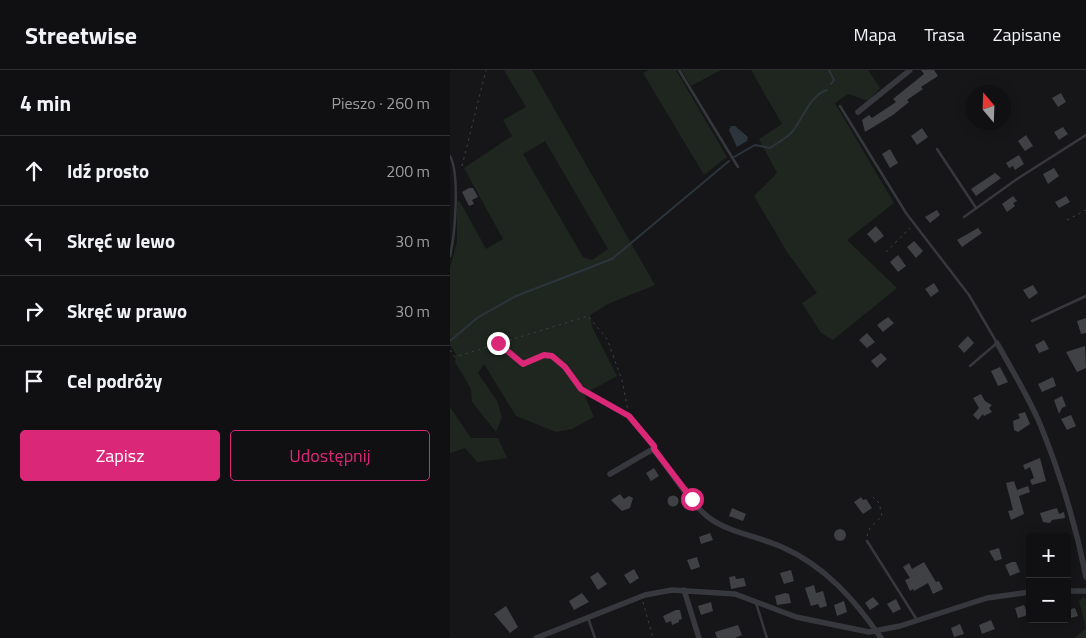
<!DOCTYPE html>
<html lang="pl">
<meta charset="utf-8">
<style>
:root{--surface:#101012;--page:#19191b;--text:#f1f3f6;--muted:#9c9d9f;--line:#303032;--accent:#db2777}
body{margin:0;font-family:"Titillium Web",sans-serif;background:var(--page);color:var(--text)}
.controls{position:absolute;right:15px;bottom:15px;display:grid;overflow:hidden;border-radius:5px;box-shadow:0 2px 12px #0003}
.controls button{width:45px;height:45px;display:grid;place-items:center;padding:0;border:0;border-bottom:1px solid var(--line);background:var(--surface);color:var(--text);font:25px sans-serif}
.compass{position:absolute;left:516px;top:15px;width:45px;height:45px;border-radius:50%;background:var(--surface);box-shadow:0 2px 12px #0003;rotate:341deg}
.stop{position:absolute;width:15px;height:15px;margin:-11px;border:4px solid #db2777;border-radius:50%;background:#fff}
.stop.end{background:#db2777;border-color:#fff;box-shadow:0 1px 5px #0008}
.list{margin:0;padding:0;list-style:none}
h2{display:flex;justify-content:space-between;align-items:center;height:65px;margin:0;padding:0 20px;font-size:21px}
h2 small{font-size:16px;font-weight:400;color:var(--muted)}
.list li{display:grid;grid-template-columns:32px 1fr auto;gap:15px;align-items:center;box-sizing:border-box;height:70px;padding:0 20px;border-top:1px solid var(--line)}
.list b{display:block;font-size:19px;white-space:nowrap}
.list em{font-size:16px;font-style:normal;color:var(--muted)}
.actions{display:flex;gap:10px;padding:15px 20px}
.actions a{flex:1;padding:11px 0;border:1px solid var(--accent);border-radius:5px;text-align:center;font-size:18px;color:var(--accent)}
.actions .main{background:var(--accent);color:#fff}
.icon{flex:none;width:28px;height:28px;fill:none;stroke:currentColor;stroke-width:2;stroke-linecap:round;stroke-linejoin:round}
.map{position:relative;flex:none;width:636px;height:568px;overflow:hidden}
header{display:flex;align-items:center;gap:30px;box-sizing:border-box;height:70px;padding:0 25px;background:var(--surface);border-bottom:1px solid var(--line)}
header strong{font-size:24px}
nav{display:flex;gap:28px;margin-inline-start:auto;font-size:18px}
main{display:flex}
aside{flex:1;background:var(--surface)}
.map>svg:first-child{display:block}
.green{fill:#1e261f;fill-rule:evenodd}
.water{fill:#2c353c}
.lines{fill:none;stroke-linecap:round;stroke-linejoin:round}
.stream{stroke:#2c353c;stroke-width:2}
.building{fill:#404145}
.path{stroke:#3d3f44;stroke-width:1;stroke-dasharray:2.5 4;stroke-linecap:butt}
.service{stroke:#37383d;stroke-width:2.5}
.minor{stroke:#37383d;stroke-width:5.5}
.route{stroke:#db2777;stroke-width:6}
</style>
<header>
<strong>Streetwise</strong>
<nav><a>Mapa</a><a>Trasa</a><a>Zapisane</a></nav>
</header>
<main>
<aside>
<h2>4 min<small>Pieszo · 260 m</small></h2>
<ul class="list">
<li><svg class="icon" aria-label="ahead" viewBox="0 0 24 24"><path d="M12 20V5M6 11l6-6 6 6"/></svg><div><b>Idź prosto</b></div><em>200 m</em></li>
<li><svg class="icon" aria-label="left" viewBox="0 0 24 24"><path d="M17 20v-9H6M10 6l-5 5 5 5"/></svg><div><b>Skręć w lewo</b></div><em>30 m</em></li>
<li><svg class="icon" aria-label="right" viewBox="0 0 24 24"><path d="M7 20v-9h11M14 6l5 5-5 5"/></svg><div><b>Skręć w prawo</b></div><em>30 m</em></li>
<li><svg class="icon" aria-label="arrive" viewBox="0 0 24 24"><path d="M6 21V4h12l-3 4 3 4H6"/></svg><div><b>Cel podróży</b></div></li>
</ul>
<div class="actions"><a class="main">Zapisz</a><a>Udostępnij</a></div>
</aside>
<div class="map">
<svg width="636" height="568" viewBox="0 0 636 568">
<rect width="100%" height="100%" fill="#161618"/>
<path class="green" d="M54 0H82L205 215 158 234 140 245 142 257 167 306 134 324 144 347 122 359 106 362 66 346 34 294 28 303 47 331 52 347 46 362 22 332 21 319 5 292 6 284 0 275V198L7 171V132L9 130 36 179 53 169 14 98 62 66 53 50 76 37ZM95 71 158 179 142 190 133 187 73 84Z
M199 0H226L277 87 254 105 193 3Z
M231 0H271L241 16Z
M301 0H418L430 18 418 31 398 24 385 33 444 133 397 170 447 218 383 270 371 263 352 233 367 223 337 182 304 126 327 103 309 69 332 54Z
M0 337 21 368H48L57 388 27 392 15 378 0 383Z
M634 527 636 531V568H625L636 558 629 531Z"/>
<path class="water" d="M281 56H285L298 67 297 71 287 77 279 60Z"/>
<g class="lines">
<path class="stream" d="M379 0 384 10 381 14
M284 87 305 75 320 78C327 73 337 68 342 62 353 49 360 25 377 20
M0 271 27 248 66 226 162 189 279 91"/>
</g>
<path class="building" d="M471 0H484L488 6 471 17 473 19 457 30 459 32 443 45 415 62 412 50 419 45 422 48 446 32 443 29 474 4Z
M611 23 616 32 608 37 602 28Z
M613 57 618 64 609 70 604 62Z
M472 58 478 67 467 75 461 66Z
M576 65 583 76 575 81 568 71Z
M440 79 448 93 440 98 432 84Z
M569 85 574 94 565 100 563 96 559 98 556 93Z
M604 98 609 106 598 114 593 104Z
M545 103 551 108 526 126 521 119Z
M19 118H23L28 127 22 130 24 134 19 136 12 122Z
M563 126 567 131 563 133 565 136 557 142 552 134Z
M616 126 620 132 609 138 605 132Z
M487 140 490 145 480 153 475 147Z
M426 156 434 166 425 173 417 164Z
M528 158 532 163 512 177 507 170Z
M464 171 473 181 466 188 457 177Z
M448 185 456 196 448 202 440 192Z
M484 213 489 221 481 227 475 219Z
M583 215 588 223 579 229 573 220Z
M438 247 444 253 433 262 427 255Z
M636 248V263L631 264 627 251Z
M417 263 425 272 417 278 409 270Z
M518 266 524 273 514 283 508 276Z
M594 270 599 279 589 283 585 275Z
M635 276 636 298 627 302 616 282Z
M431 283 437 289 427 298 421 291Z
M550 297 558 312 548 316 541 301Z
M603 307 606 316 592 322 588 314Z
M531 324 535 331 542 335 539 338 542 342 534 346 533 344 528 350 523 345 529 338 523 328Z
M612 326 616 336 612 338 609 344 604 330Z
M575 342 580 354 568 362 564 360 563 351 570 348 568 344Z
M621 345 626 356 617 360 611 349Z
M590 388 596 411 582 415 580 410 584 408 580 397 575 400 573 395Z
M204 398 209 406 201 411 196 403Z
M564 411 567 420 578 416 580 422 569 426 574 444 561 450 558 441 563 440 556 413Z
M170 424 174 429 179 426 183 428 180 438 172 441 161 430Z
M217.5 431a5.5 5.5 0 1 1 11 0a5.5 5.5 0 1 1-11 0Z
M411 427 413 430 416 429 422 438 413 444 404 432Z
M282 438 296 444 293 451 279 446Z
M607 438 609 444 614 442 615 448 602 450 600 453 593 452 590 443Z
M384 465a6 6 0 1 1 12 0a6 6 0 1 1-12 0Z
M260 463 263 470 251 474 249 467Z
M549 478 552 489 545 491 539 481Z
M247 487 250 497 241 500 237 490Z
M474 492 486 512 489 511 493 519 483 524 478 513 464 521 463 519 460 521 455 510 460 508 453 497 459 493 462 499Z
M562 492H566L570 502 560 506 555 495Z
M184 499 189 508 180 514 174 505Z
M341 500 344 511 334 514 330 503Z
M148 502 157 514 148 520 140 507Z
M285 506 286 509 294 508 296 516 281 519 279 507Z
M364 515 366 523 373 521 377 536 370 538 368 534 361 536 355 518Z
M132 523 139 532 124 540 119 531Z
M335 523 339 524 341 533 327 535 325 526Z
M423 527 429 534 420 540 415 533Z
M446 529 451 539 443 543 437 534Z
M394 531 397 542 387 546 384 535Z
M261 532 263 541 251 545 248 536Z
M574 535 578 545 568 548 565 538Z
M56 536 68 557 60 563 44 544Z
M625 538 628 546 617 549V540Z
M226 540H230L232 549 229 550V552L222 555 221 551 216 553 213 546Z
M541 550 545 559 532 564 529 555Z
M510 554 514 564 504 567 501 558Z
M288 555 292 565 285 568H267L265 562Z"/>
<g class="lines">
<path class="path" d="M12 96 36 0
M617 150 636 140
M436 182 460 158
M49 274 73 294C116 275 105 296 131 319 143 330 164 338 179 346
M0 280 5 287 138 246 157 269 172 310 179 346 200 370
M417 466 420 458 432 446 429 433 423 427
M193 532 203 568"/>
<path class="service" d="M229 0 288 97
M390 36 456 143 519 225 547 273 520 296
M487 79 526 138
M0 86C10 104 5 165 0 186
M514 147 567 109 636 65
M582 251 636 226
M417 471 467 550
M306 533 317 568
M138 548 145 568"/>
<path class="minor" d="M408 42 460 0
M547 273C562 300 578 326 590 354 610 403 626 456 636 507
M204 376 203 379C220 399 238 431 258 447 279 463 308 466 332 477 375 496 405 530 431 568
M160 404 203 379
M234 520 249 568
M617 521H636
M86 568 195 525 222 520 285 524 346 547 419 562 450 556 537 528 580 522"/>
</g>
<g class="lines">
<path class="route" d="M48 273 73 294 94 285 102 286 115 297 131 319 179 346 204 376V379L242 429"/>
</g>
</svg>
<div class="controls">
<button>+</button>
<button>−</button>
</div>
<svg class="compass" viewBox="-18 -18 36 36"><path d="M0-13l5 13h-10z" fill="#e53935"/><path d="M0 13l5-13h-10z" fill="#9c9d9f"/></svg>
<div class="stop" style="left:242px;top:429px"></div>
<div class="stop end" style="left:48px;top:273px"></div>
</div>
</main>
